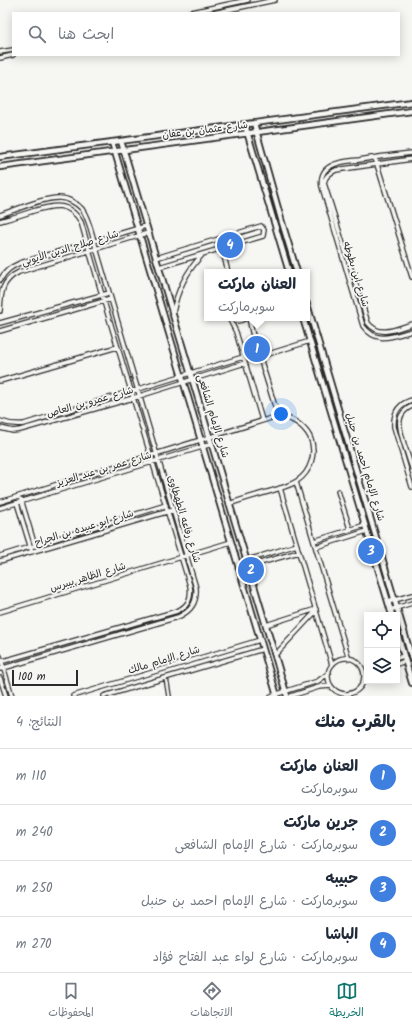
<!DOCTYPE html>
<html lang="ar">
<meta charset="utf-8">
<style>
:root{--surface:#fff;--page:#f2f2f3;--text:#1f2937;--muted:#747a83;--line:#e0e1e3;--accent:#0f766e}
body{margin:0;font-family:Kalam,"Playpen Sans Arabic",sans-serif;background:var(--page);color:var(--text);direction:rtl}
.controls{position:absolute;right:12px;bottom:12px;display:grid;overflow:hidden;border-radius:0px;box-shadow:0 2px 10px #0003}
.controls button{width:36px;height:36px;display:grid;place-items:center;padding:0;border:0;border-bottom:1px solid var(--line);background:var(--surface);color:var(--text);font:20px sans-serif}
.scale{position:absolute;left:12px;bottom:10px;width:66px;box-sizing:border-box;padding-left:4px;border:2px solid #2b2b2b;border-top:0;font-size:11px;line-height:14px;white-space:nowrap;color:#2b2b2b;-webkit-text-stroke:3px #f6f6f2;paint-order:stroke}
.you{position:absolute;left:281px;top:414px;width:14px;height:14px;margin:-10px;border:3px solid #fff;border-radius:50%;background:#1a73e8;box-shadow:0 0 0 6px #1a73e833}
.badge{display:grid;place-items:center;width:26px;height:26px;border-radius:50%;background:var(--accent);color:#fff;font-size:13px;font-weight:700}
.pin{position:absolute;translate:-50% -50%;border:2px solid #fff;box-shadow:0 1px 4px #0006}
.popup{position:absolute;left:204px;top:269px;width:106px;height:52px;box-sizing:border-box;display:grid;place-content:center;border-radius:0px;background:var(--surface);filter:drop-shadow(0 1px 3px #0005);font-size:13px;white-space:nowrap;color:var(--muted)}
.popup b{font-size:15px;color:var(--text)}
.popup::after{content:'';position:absolute;left:50%;top:100%;margin-left:-8px;border:8px solid transparent;border-top-color:var(--surface)}
.list{margin:0;padding:0;list-style:none}
h2{display:flex;justify-content:space-between;align-items:center;height:52px;margin:0;padding:0 16px;font-size:17px}
h2 small{font-size:13px;font-weight:400;color:var(--muted)}
.list li{display:grid;grid-template-columns:26px 1fr auto;gap:12px;align-items:center;box-sizing:border-box;height:56px;padding:0 16px;border-top:1px solid var(--line)}
.list b{display:block;font-size:15px;white-space:nowrap}
.list p{margin:0;font-size:13px;white-space:nowrap;color:var(--muted)}
.list em{font-size:13px;font-style:normal;color:var(--muted)}
.icon{flex:none;width:22px;height:22px;fill:none;stroke:currentColor;stroke-width:2;stroke-linecap:round;stroke-linejoin:round}
.map{position:relative;flex:none;width:412px;height:696px;overflow:hidden;direction:ltr}
.search{position:absolute;background:var(--surface);box-shadow:0 2px 10px #0003;left:12px;right:12px;top:12px;height:44px;display:flex;align-items:center;gap:10px;box-sizing:border-box;padding:0 14px;border-radius:0px;color:var(--muted);font-size:15px}
.sheet{height:276px;background:var(--surface)}
nav{display:flex;justify-content:space-around;align-items:center;box-sizing:border-box;height:56px;border-top:1px solid var(--line);background:var(--surface);font-size:11px;color:var(--muted)}
nav a{display:grid;justify-items:center;gap:2px}
nav .on{color:var(--accent)}
.map>svg:first-child{display:block}
.lines{fill:none;stroke-linecap:round;stroke-linejoin:round}
.minor-casing{stroke:#2b2b2b;stroke-width:6}
.tertiary-casing{stroke:#2b2b2b;stroke-width:8}
.minor{stroke:#f6f6f2;stroke-width:3.5}
.tertiary{stroke:#f6f6f2;stroke-width:4.5}
.labels{text-anchor:middle;dominant-baseline:central;stroke-width:3.5;stroke-linejoin:round;paint-order:stroke}
.street-label{font-size:10px;fill:#2b2b2b;stroke:#f6f6f2}
</style>
<div class="map">
<svg width="412" height="696" viewBox="0 0 412 696">
<rect width="100%" height="100%" fill="#f6f6f2"/>
<filter id="ink" filterUnits="userSpaceOnUse"><feTurbulence type="fractalNoise" baseFrequency=".025" numOctaves="2"/><feDisplacementMap in="SourceGraphic" scale="8" xChannelSelector="R" yChannelSelector="G"/><feConvolveMatrix kernelMatrix="1 2 1 2 8 2 1 2 1" color-interpolation-filters="sRGB"/></filter>
<g filter="url(#ink)">
<g class="lines">
<defs>
<path id="minor" d="M187 13 248 0
M213 13 275 0
M0 52 13 50
M0 58 13 55
M412 153C394 155 377 157 359 160 350 161 339 161 331 166 323 170 320 178 322 187L363 326C377 345 393 336 412 331
M375 158 412 277
M412 159 336 170C330 173 325 176 324 183L368 323C380 338 396 329 412 324
M0 215C16 210 44 197 60 198 67 198 77 203 82 209 88 217 91 230 94 241L196 588C197 603 191 611 178 617L0 669
M0 221C11 218 22 215 33 211 53 205 69 201 81 222L102 295 190 586C192 599 188 606 177 611L0 662
M222 248 228 272
M156 258 261 226 264 230 263 236 159 267
M0 280C5 271 11 267 20 263L146 226
M0 311C1 293 1 281 19 272L148 233
M173 313C177 290 186 272 202 255
M228 318C234 322 240 322 246 318
M249 318 252 332 278 416
M230 320 236 332 262 420
M0 323 109 293
M0 331 111 299
M259 357 310 341
M0 381 117 347
M412 400C398 404 393 413 394 427L412 487
M412 406C394 414 400 429 404 444 407 452 409 460 412 468
M0 421C8 424 15 425 24 424L243 357
M0 428 13 431 20 430 133 398 245 363
M296 482 349 659
M280 488 332 665
M338 491 350 529
M20 496 35 546
M0 502 278 416C292 418 303 424 310 437 317 452 311 472 297 481 290 486 280 488 271 491 257 495 243 499 229 504
M17 503 32 552
M0 508 212 444
M314 541 365 525
M316 547 367 531
M0 556 166 505
M0 561 173 510
M238 563 297 545
M239 569 299 552
M388 602 412 595
M390 610 412 603
M0 612 231 542
M266 625 316 609
M275 655 316 611
M0 656 12 696
M397 658 404 656
M328 676a18 18 0 1 1 36 0a18 18 0 1 1-36 0Z
M397 664 405 661
M0 678 6 696
M166 678 169 696
M73 696 260 640
M104 696 263 649
M271 696 318 681 329 673
M291 696 319 687 331 686"/>
<path id="tertiary" d="M254 123 281 219 297 272
M245 125 289 272
M121 141 287 696
M112 142 277 696
M0 157 412 102
M0 167 412 111
M307 304 412 659
M303 318 392 615
M397 633 412 683"/>
</defs>
<use href="#minor" class="minor-casing"/>
<use href="#tertiary" class="tertiary-casing"/>
<use href="#minor" class="minor"/>
<use href="#tertiary" class="tertiary"/>
</g>
</g>
<g class="labels">
<g class="street-label">
<text transform="translate(205 130) rotate(-7)">شارع عثمان بن عفان</text>
<text transform="translate(70 248) rotate(-17)">شارع صلاح الدين الأيوبي</text>
<text transform="translate(356 274) rotate(73)">شارع ابن بطوطه</text>
<text transform="translate(90 402) rotate(-16)">شارع عمرو بن العاص</text>
<text transform="translate(213 416) rotate(73)">شارع الإمام الشافعى</text>
<text transform="translate(365 467) rotate(73)">شارع الإمام احمد بن حنبل</text>
<text transform="translate(104 469) rotate(-17)">شارع عمر بن عبد العزيز</text>
<text transform="translate(184 519) rotate(73)">شارع رفاعه الطهطاوى</text>
<text transform="translate(84 528) rotate(-17)">شارع ابو عبيده بن الجراح</text>
<text transform="translate(88 577) rotate(-17)">شارع الظاهر بيبرس</text>
<text transform="translate(164 660) rotate(-17)">شارع الإمام مالك</text>
</g>
</g>
</svg>
<div class="controls">
<button><svg class="icon" aria-label="locate" viewBox="0 0 24 24"><circle cx="12" cy="12" r="6"/><path d="M12 2v4M12 18v4M2 12h4M18 12h4"/></svg></button>
<button><svg class="icon" aria-label="layers" viewBox="0 0 24 24"><path d="M12 4l9 5-9 5-9-5zM3 14l9 5 9-5"/></svg></button>
</div>
<div class="scale">100 m</div>
<div class="you"></div>
<div class="pin badge" style="left:257px;top:349px;background:#3f7fe0">1</div>
<div class="popup"><b>العنان ماركت</b>سوبرماركت</div>
<div class="pin badge" style="left:251px;top:570px;background:#3f7fe0">2</div>
<div class="pin badge" style="left:371px;top:551px;background:#3f7fe0">3</div>
<div class="pin badge" style="left:230px;top:245px;background:#3f7fe0">4</div>
<div class="search"><svg class="icon" aria-label="search" viewBox="0 0 24 24"><circle cx="10" cy="10" r="6"/><path d="M15 15l6 6"/></svg>ابحث هنا</div>
</div>
<section class="sheet">
<h2>بالقرب منك<small>النتائج: 4</small></h2>
<ul class="list">
<li><span class="badge" style="background:#3f7fe0">1</span><div><b>العنان ماركت</b><p>سوبرماركت</p></div><em>110 m</em></li>
<li><span class="badge" style="background:#3f7fe0">2</span><div><b>جرين ماركت</b><p>سوبرماركت · شارع الإمام الشافعى</p></div><em>240 m</em></li>
<li><span class="badge" style="background:#3f7fe0">3</span><div><b>حبيبه</b><p>سوبرماركت · شارع الإمام احمد بن حنبل</p></div><em>250 m</em></li>
<li><span class="badge" style="background:#3f7fe0">4</span><div><b>الباشا</b><p>سوبرماركت · شارع لواء عبد الفتاح فؤاد</p></div><em>270 m</em></li>
</ul>
</section>
<nav>
<a class="on"><svg class="icon" aria-label="map" viewBox="0 0 24 24"><path d="M3 6l6-2 6 2 6-2v14l-6 2-6-2-6 2zM9 4v14M15 6v14"/></svg>الخريطة</a>
<a><svg class="icon" aria-label="directions" viewBox="0 0 24 24"><path d="M12 3l9 9-9 9-9-9zM9 14v-3h6M13 9l2 2-2 2"/></svg>الاتجاهات</a>
<a><svg class="icon" aria-label="saved" viewBox="0 0 24 24"><path d="M7 4h10v16l-5-4-5 4z"/></svg>المحفوظات</a>
</nav>
